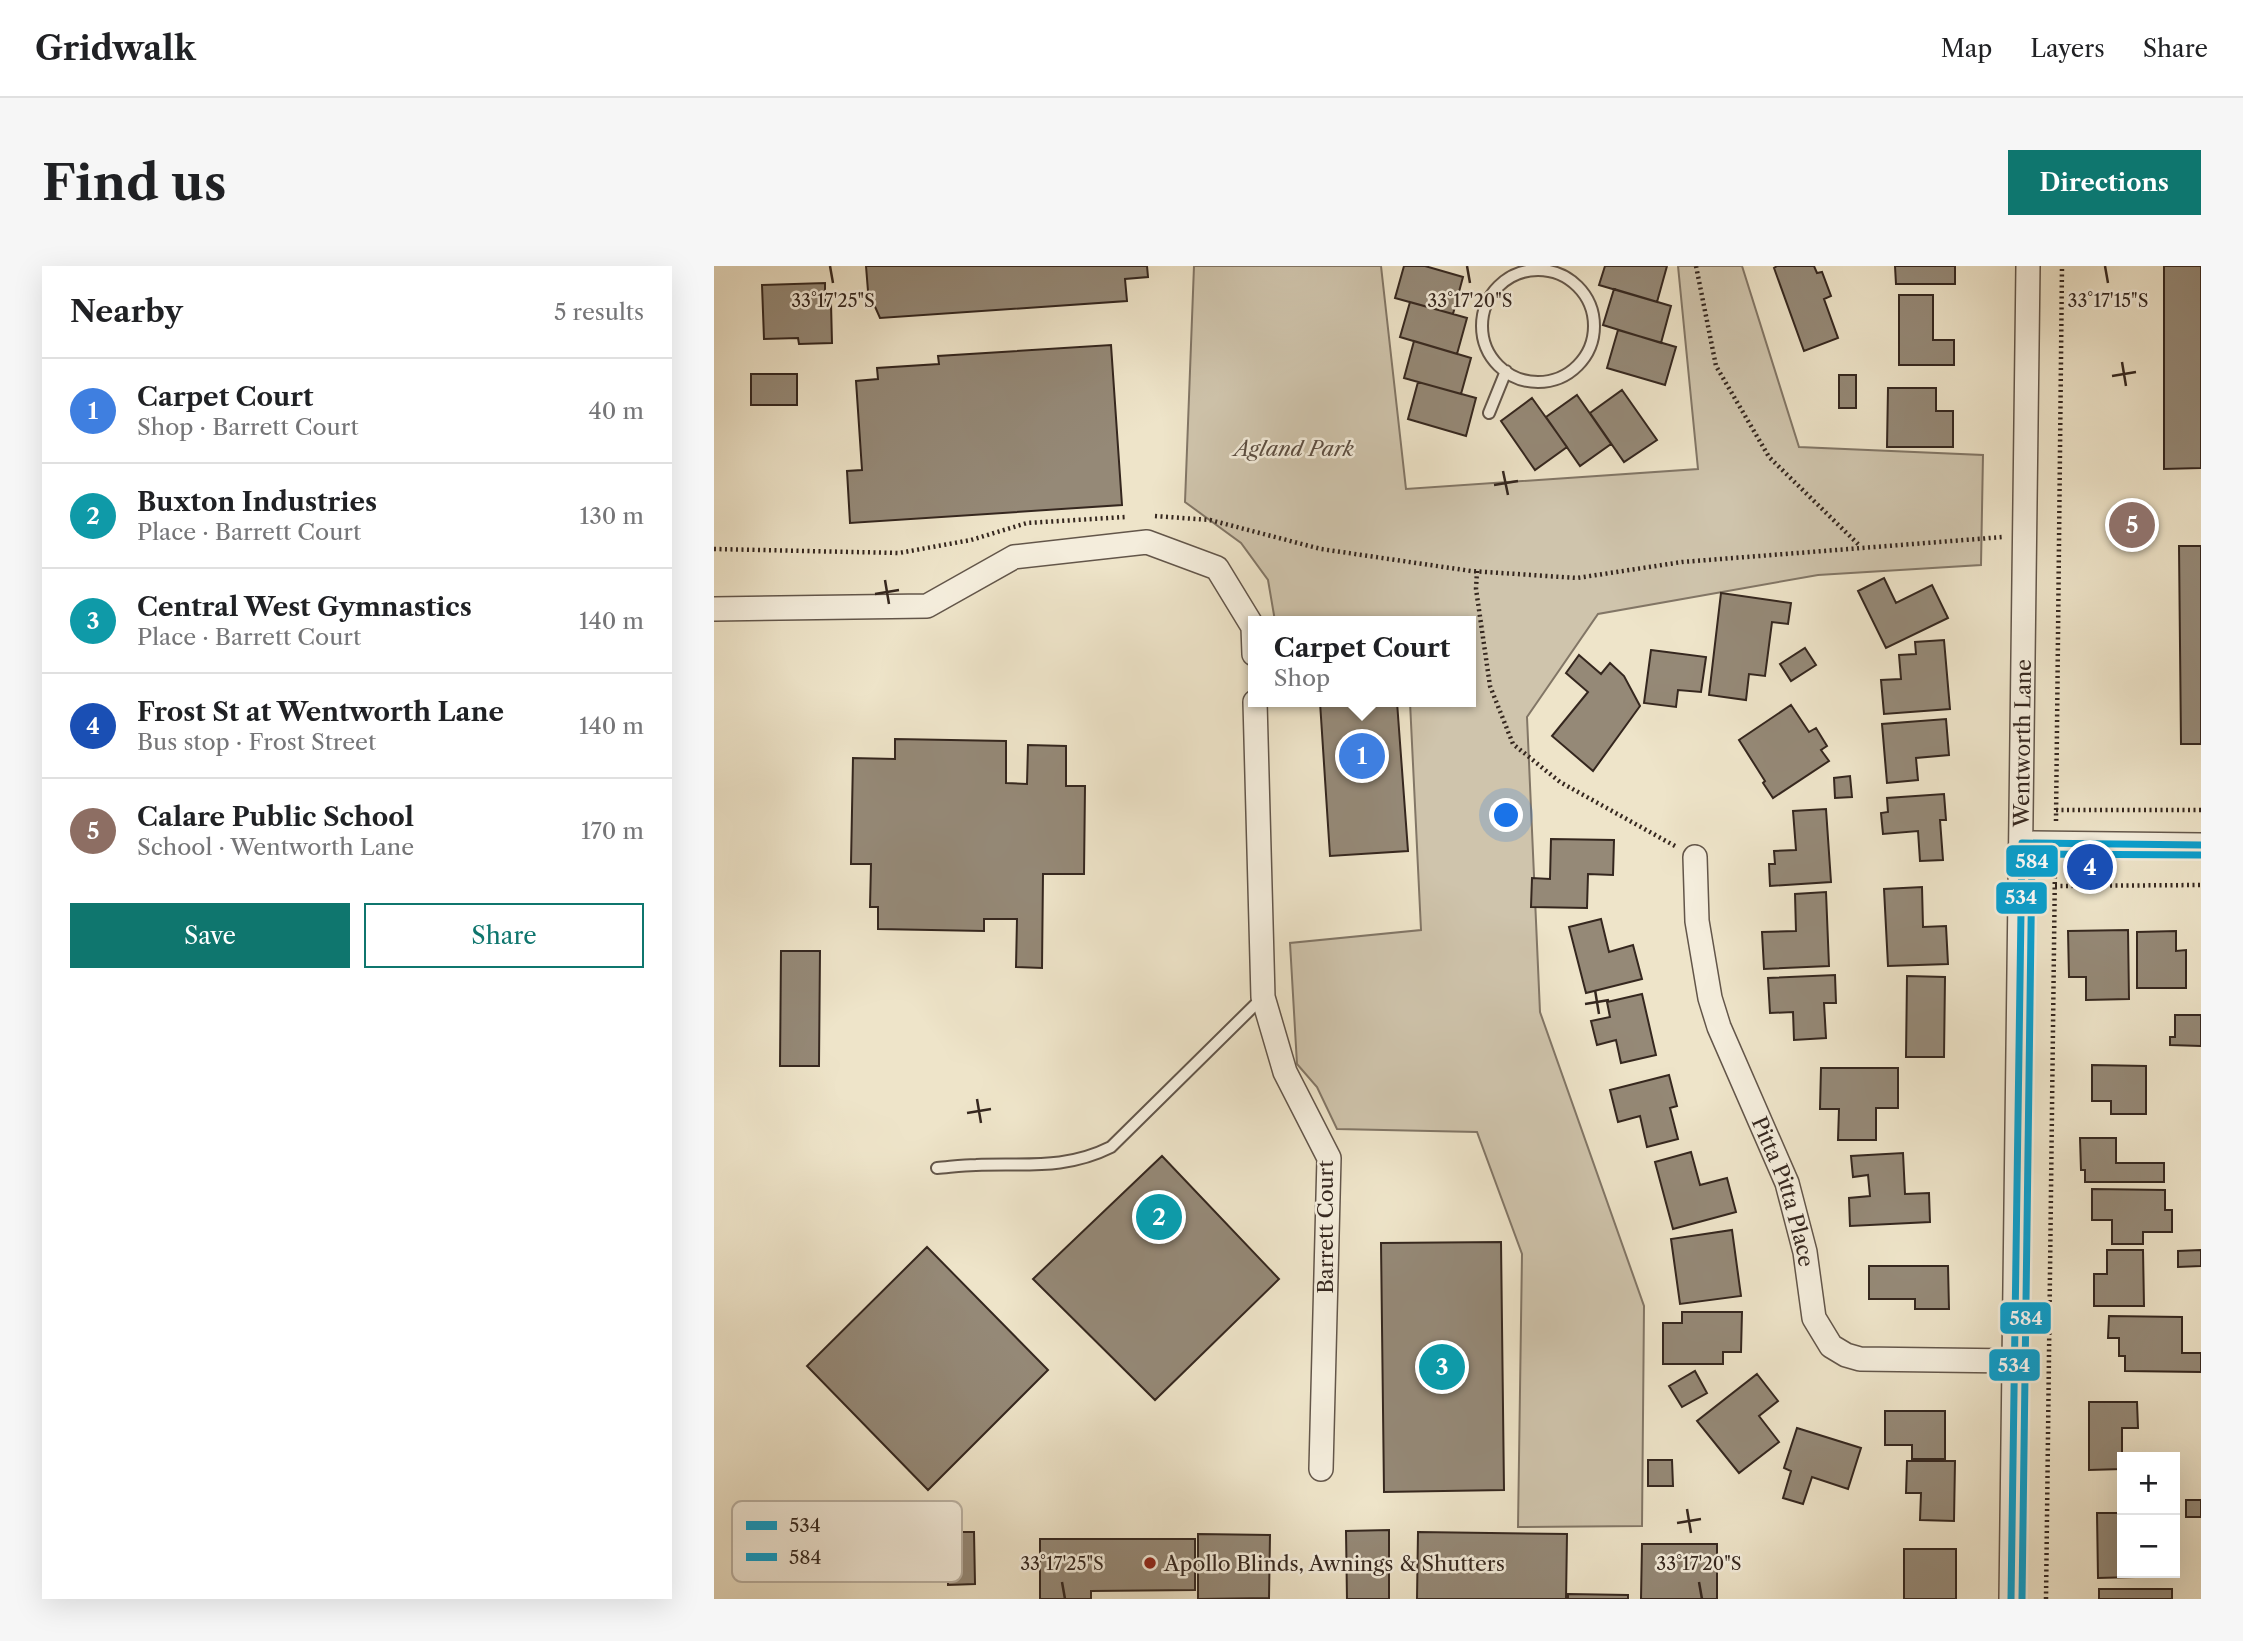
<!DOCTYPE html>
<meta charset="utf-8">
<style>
:root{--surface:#fff;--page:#f6f6f6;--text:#202124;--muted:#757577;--line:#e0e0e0;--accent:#0f766e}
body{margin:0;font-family:"Libre Caslon Text",serif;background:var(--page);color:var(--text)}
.controls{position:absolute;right:21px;bottom:21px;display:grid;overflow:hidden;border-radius:0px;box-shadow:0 7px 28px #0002}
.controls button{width:63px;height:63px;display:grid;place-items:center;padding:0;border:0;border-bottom:2px solid var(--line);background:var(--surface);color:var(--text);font:35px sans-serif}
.you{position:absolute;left:793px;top:550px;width:24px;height:24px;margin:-18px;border:5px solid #fff;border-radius:50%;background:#1a73e8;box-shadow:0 0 0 10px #1a73e833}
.badge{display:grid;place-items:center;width:46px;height:46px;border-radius:50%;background:var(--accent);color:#fff;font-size:23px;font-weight:700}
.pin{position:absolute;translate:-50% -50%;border:4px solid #fff;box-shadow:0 2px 7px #0006}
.popup{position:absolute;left:534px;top:350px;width:228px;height:91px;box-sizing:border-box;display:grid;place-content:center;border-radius:0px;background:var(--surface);filter:drop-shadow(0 2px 5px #0005);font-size:23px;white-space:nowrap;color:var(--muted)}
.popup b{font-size:26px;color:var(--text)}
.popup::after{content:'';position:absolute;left:50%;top:100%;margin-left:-14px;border:14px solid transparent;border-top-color:var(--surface)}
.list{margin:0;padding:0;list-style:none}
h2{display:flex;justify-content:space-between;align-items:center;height:91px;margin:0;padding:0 28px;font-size:30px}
h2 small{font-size:23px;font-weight:400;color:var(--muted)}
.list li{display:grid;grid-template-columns:46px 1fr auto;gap:21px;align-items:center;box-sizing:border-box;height:105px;padding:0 28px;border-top:2px solid var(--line)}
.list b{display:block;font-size:26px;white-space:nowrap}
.list p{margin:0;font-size:23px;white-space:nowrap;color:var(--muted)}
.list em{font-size:23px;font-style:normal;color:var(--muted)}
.actions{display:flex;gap:14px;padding:21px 28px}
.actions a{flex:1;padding:16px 0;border:2px solid var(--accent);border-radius:0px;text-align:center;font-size:24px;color:var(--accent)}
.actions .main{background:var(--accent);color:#fff}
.map{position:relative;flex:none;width:1487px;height:1333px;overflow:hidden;border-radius:0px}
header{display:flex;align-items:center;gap:42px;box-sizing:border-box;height:98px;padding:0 35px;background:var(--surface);border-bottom:2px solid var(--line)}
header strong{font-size:33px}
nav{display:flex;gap:38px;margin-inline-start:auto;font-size:24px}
.intro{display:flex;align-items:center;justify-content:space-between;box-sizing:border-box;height:168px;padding:0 42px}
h1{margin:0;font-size:49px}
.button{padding:18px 32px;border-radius:0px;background:var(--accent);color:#fff;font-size:24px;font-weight:700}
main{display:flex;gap:42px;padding:0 42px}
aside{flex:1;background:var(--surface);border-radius:0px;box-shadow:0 7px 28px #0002}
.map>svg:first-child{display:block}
.green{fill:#cfc4ac;stroke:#827666;stroke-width:2}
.building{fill:#958977;stroke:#35271f;stroke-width:2}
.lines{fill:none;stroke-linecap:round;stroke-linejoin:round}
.service-casing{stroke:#63564a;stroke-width:14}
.minor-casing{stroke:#63564a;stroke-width:26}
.path{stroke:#35271f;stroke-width:4.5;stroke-dasharray:2 3.5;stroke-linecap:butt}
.service{stroke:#f4eddc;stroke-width:10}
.minor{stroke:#f4eddc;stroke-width:23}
.bus-1-casing{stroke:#f4eddc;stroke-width:12}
.bus-2-casing{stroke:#f4eddc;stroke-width:12}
.bus-1{stroke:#08a0d0;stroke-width:7}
.bus-2{stroke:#08a0d0;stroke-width:7}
.ticks{fill:none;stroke:#35271f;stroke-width:2.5}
.poi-dot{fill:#8f2418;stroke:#f4eddc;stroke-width:2.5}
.labels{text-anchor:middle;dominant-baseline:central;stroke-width:5;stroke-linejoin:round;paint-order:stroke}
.park-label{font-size:21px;font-style:italic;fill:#5c4e42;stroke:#f4eddc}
.street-label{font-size:21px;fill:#35271f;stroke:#f4eddc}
.poi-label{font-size:21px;fill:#35271f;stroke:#f4eddc;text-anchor:start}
.key{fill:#f4eddc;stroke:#bbb2a3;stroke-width:2}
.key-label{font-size:19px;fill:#35271f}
.ticks-label{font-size:18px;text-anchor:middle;fill:#35271f;stroke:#f4eddc;stroke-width:5;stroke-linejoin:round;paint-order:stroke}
.line-badge{stroke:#f4eddc;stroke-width:2.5}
.badge-label{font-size:19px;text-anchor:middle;font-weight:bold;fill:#fff}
</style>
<header>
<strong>Gridwalk</strong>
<nav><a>Map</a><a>Layers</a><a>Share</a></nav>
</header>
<div class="intro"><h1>Find us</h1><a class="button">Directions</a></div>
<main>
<aside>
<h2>Nearby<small>5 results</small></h2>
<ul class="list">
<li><span class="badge" style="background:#3f7fe0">1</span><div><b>Carpet Court</b><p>Shop · Barrett Court</p></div><em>40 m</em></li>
<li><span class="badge" style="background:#0f9aa8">2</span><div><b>Buxton Industries</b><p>Place · Barrett Court</p></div><em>130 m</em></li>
<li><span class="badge" style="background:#0f9aa8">3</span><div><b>Central West Gymnastics</b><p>Place · Barrett Court</p></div><em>140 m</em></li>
<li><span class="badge" style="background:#1a4fb4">4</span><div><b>Frost St at Wentworth Lane</b><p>Bus stop · Frost Street</p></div><em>140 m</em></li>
<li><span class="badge" style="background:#8d6e63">5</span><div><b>Calare Public School</b><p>School · Wentworth Lane</p></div><em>170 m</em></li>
</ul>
<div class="actions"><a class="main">Save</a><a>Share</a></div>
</aside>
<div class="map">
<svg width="1487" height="1333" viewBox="0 0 1487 1333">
<rect width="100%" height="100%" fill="#eee4c9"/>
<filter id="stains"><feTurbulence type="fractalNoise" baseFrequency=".00286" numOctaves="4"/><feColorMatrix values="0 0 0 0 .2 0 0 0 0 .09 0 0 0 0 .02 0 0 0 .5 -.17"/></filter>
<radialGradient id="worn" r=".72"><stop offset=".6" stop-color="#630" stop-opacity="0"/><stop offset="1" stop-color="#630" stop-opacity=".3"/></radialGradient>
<path class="green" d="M480 0H667L692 223 984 203 964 0H1028L1085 181 1269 189 1267 299 1104 309 884 348 813 451 826 746 930 1040 928 1260 804 1261 808 988 763 866 623 863 603 821 583 798 576 677 707 664 696 436H756V355H561L554 314 527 277 471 236Z"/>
<path class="building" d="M152 0H433L434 11 411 13 413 35 166 52 154 25Z
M690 0H711L749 11 739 48 681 32Z
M891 0H953L943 36 885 19Z
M1063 0H1100L1103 7 1108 6 1117 30 1110 33 1124 72 1090 85 1060 2Z
M1181 0H1241V18H1182Z
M1450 0H1487V202L1450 203Z
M111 17V37H117L118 77 85 78 84 72 50 73 48 19Z
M900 23 957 40 947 77 889 59Z
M1185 29H1219V74H1240V99H1185Z
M696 36 753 52 743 88 686 71Z
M904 64 962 81 951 119 893 102Z
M700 75 757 92 747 128 690 112Z
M397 79 408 239 136 257 133 205 148 204 142 115 164 113 163 102 225 98 224 90Z
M37 108H83V139H37Z
M1125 109H1142V142H1125Z
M704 116 762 132 752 170 694 153Z
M1174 122H1222V145H1239V181H1173Z
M908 124 943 174 910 196 876 147Z
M863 129 897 178 866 200 832 151Z
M818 132 853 181 821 204 787 155Z
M1465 280H1487V478H1467Z
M1170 312 1182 337 1218 319 1234 352 1172 382 1144 325Z
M1007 327 1077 337 1074 358 1058 356 1051 410 1035 408 1032 434 995 429Z
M1230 374 1236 443 1170 448 1167 414 1187 413 1185 389 1202 388 1201 376Z
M1091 382 1102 399 1077 415 1066 398Z
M937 384 992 391 987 426 964 424 962 441 930 437Z
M865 389 887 408 896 397 910 410 926 440 879 505 838 470 874 426 852 407Z
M606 436H683L694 585 616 590Z
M1077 439 1095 466 1102 462 1113 480 1107 484 1115 495 1059 532 1049 517 1051 515 1025 474Z
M1232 453 1235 489 1202 492 1204 514 1173 517 1168 458Z
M181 473 292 475V517L313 518 314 479 352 480V520H371L370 608H329L328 702 302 701 303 653H270V665L164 663V641H156L157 598H137L139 492 181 493Z
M1136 510 1138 531 1121 532 1120 512Z
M1230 528 1232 554H1226L1229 594 1206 595 1204 565 1169 568 1167 547 1174 546 1173 532Z
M1112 543 1117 616 1056 620 1055 598H1061L1060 585 1082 584 1079 545Z
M837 573 900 574 899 609 874 608 873 642 817 641 818 612 836 613Z
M1208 621 1209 661 1232 660 1234 698 1174 700 1170 623Z
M1112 626 1115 700 1050 703 1048 666 1082 665 1081 628Z
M887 653 895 686 919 679 928 713 872 727 855 661Z
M1414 664 1415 733 1372 734V711H1355L1354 665Z
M1462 665V685L1472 684V722H1423V666Z
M67 685H106L105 800H66Z
M1121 709 1122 737H1110L1112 772 1080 774 1079 746 1056 747 1054 712Z
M1193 710 1231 711 1230 791H1192Z
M928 728 942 789 907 797 902 774 883 779 877 755 896 751 893 736Z
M1461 749H1487V780L1456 779V771H1461Z
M1378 799 1432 800V848H1397V835H1378Z
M1107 802H1184V842H1162V874H1124L1125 843H1106Z
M955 809 963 840 956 842 964 873 933 881 926 850 904 856 896 824Z
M1366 872H1402V897H1450V916H1371V904H1367Z
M977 886 986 919 1013 912 1022 946 959 963 941 896Z
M1189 887 1191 928 1215 927 1216 956 1136 960 1135 932 1156 930 1154 909 1139 911 1137 890Z
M448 890 565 1013 441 1134 319 1013Z
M1378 923 1451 924V944H1458V966H1429V978H1398V954H1378Z
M1018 964 1027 1030 966 1038 957 973Z
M787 976 790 1224 670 1226 667 977Z
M213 981 334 1104 214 1224 93 1100Z
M1393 984H1429L1430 1040H1380V1008H1393Z
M1487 984V1000L1464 1001V985Z
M1155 1000H1234L1235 1043H1201V1033H1155Z
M968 1046H1028L1027 1086H1009V1098H949V1057H968Z
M1395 1050 1468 1051V1087H1487V1106L1411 1105V1090H1405V1072H1394Z
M981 1105 993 1127 968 1141 955 1120Z
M1043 1108 1064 1135 1045 1150 1065 1176 1025 1207 983 1155Z
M1375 1136H1423L1424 1162H1408V1203L1375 1204Z
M1171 1145H1231V1193H1198V1179H1171Z
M1083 1162 1147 1182 1134 1223 1098 1211 1089 1238 1069 1232 1077 1205 1070 1202Z
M934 1194H958L959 1220H934Z
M1193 1195H1241L1240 1255 1206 1254 1207 1227H1192Z
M1472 1234H1487V1251H1472Z
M1383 1247H1408V1307H1421V1311L1384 1312Z
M675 1264V1333H633L632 1265Z
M233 1266H260L261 1318 234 1319Z
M704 1266 853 1268 852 1333H703Z
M484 1268 556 1269 555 1332 484 1333Z
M326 1273H481V1324L377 1325V1333H326Z
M928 1278H1003V1333H927Z
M1190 1283H1242V1333H1190Z
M1385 1323H1458V1333H1385Z
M854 1328 914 1329V1333H854Z"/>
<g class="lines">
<defs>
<path id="service" d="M768 60a56 56 0 1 1 112 0a56 56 0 1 1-112 0Z
M775 147 792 105
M223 902C236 901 249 899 262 899 311 897 351 904 397 881L549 731"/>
<g id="minor">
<path d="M0 343 213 340 300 291 433 276 503 302 539 361 540 388"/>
<path d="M541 436 549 731 571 806 615 892 607 1203"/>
<path d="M1308 577 1487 579"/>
<path id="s1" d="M981 591 983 655 996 732 1005 761 1073 917 1091 986 1100 1052 1117 1080 1132 1089 1146 1093 1300 1095"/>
<path id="s2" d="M1297 1333 1314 0"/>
</g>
</defs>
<use href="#service" class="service-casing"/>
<use href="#minor" class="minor-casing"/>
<path class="path" d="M982 0 1002 100 1055 191 1146 280
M441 250 496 254 607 283 757 305 863 312 968 296 1289 271
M0 283 185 287 257 274 313 257 411 251
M763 305 762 323 776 420 799 478 846 516 961 580
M1342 544H1487
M1342 555 1348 0
M1341 620 1487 619
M1332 1333 1341 599"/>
<use href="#service" class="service"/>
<use href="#minor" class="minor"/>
<defs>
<path id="bus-1" d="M1297 1333 1308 577 1487 579"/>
<path id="bus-2" d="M1308 1333 1318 588 1487 589"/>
</defs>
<use href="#bus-1" class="bus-1-casing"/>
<use href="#bus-2" class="bus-2-casing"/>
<use href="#bus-1" class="bus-1"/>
<use href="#bus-2" class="bus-2"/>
</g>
<path class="ticks" d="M116 0 119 17M753 0 756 17M1391 0 1394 17M1408 96 1412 120M1398 110 1422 106M789 205 794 229M780 219 804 215M171 314 175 338M161 328 185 324M881 724 885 748M871 738 895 734M263 833 267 857M253 847 277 843M973 1243 977 1267M963 1257 987 1253M348 1316 351 1333M985 1316 988 1333"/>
<circle class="poi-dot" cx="436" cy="1297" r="7"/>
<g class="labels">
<g class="park-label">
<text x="580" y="182">Agland Park</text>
</g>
<g class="street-label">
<text stroke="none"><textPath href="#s2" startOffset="856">Wentworth Lane</textPath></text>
<text stroke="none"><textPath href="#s1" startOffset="350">Pitta Pitta Place</textPath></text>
<text transform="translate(611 961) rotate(-90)">Barrett Court</text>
</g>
<g class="poi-label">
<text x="450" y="1297">Apollo Blinds, Awnings &amp; Shutters</text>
</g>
</g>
<rect x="18" y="1235" width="230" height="81" rx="10" class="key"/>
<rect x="32" y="1255" width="31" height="9" fill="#08a0d0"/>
<rect x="32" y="1287" width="31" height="8" fill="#08a0d0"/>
<g class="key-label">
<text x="75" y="1266">534</text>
<text x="75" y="1298">584</text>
</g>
<g class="ticks-label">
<text x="119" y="41">33°17'25"S</text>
<text x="756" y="41">33°17'20"S</text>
<text x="1394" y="41">33°17'15"S</text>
<text x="348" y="1304">33°17'25"S</text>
<text x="985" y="1304">33°17'20"S</text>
</g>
<g class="line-badge">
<rect x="1291" y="578" width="54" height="34" rx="7" fill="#08a0d0"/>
<rect x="1281" y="615" width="53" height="34" rx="7" fill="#08a0d0"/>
<rect x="1285" y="1035" width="53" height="34" rx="7" fill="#08a0d0"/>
<rect x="1274" y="1082" width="53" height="34" rx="7" fill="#08a0d0"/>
</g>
<g class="badge-label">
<text x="1318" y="602">584</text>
<text x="1307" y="638">534</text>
<text x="1312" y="1059">584</text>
<text x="1300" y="1106">534</text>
</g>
<rect width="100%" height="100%" filter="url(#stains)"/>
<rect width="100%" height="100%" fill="url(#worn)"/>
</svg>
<div class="controls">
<button>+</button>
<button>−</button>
</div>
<div class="you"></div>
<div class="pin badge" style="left:648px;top:490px;background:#3f7fe0">1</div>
<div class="popup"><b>Carpet Court</b>Shop</div>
<div class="pin badge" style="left:445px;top:951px;background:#0f9aa8">2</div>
<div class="pin badge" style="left:728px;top:1101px;background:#0f9aa8">3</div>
<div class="pin badge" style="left:1376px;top:601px;background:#1a4fb4">4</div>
<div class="pin badge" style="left:1418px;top:259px;background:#8d6e63">5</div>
</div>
</main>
